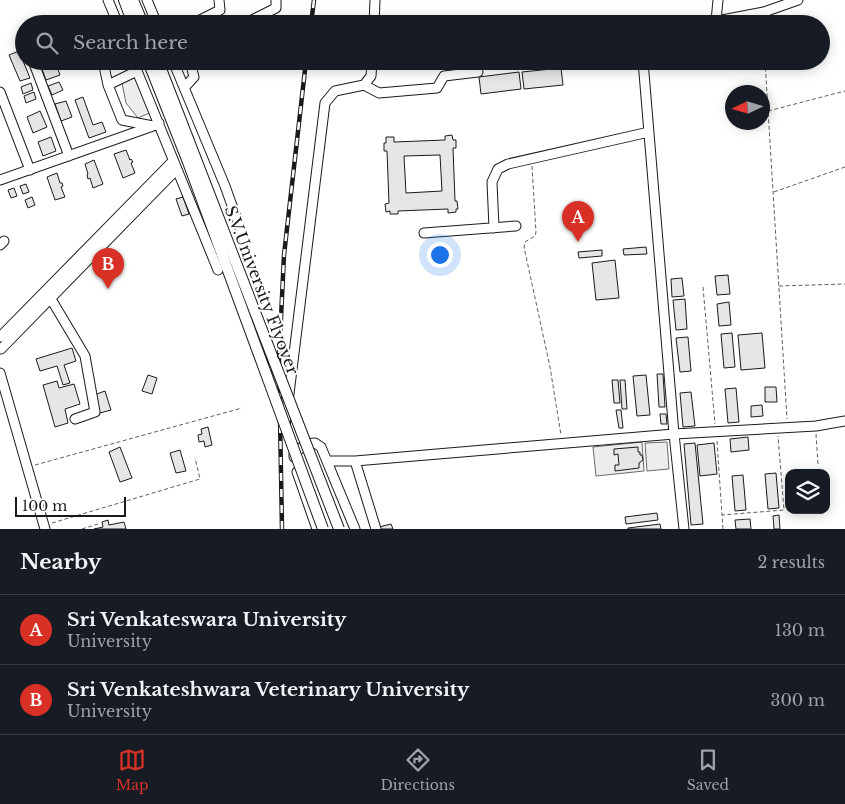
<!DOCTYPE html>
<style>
:root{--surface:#171b24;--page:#242831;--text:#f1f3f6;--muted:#9ea1a6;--line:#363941;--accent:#d93025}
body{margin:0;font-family:"Libre Baskerville",serif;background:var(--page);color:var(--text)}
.controls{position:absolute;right:15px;bottom:15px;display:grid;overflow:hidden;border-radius:10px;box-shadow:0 2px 12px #0003}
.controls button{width:45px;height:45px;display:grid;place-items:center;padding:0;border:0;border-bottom:1px solid var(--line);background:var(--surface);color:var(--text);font:25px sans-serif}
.compass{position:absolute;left:725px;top:85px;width:45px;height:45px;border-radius:50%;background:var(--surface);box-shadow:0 2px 12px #0003;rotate:266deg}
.scale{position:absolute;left:15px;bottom:12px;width:111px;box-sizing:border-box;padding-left:5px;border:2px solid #1a1a1a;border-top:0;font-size:14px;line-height:18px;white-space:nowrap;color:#1a1a1a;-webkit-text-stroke:4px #fff;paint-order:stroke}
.you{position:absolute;left:439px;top:254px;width:18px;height:18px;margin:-12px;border:4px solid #fff;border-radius:50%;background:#1a73e8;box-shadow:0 0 0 8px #1a73e833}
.badge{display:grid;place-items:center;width:32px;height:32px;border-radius:50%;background:var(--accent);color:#fff;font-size:16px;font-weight:700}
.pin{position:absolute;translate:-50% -41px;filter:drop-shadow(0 1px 2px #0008)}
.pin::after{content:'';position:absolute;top:26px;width:18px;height:15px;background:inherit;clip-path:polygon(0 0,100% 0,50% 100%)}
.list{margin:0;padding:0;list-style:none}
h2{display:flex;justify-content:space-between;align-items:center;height:65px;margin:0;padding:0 20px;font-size:21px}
h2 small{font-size:16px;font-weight:400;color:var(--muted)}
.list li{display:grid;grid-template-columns:32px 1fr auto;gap:15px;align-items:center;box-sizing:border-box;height:70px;padding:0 20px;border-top:1px solid var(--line)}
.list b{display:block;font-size:19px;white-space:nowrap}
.list p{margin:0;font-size:16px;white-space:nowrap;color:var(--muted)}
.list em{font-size:16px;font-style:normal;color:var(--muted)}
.icon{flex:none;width:28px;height:28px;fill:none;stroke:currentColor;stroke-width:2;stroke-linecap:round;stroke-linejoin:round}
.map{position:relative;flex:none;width:845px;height:529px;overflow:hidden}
.search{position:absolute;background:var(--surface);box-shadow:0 2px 12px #0003;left:15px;right:15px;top:15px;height:55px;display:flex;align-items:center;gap:12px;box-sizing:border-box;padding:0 18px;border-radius:28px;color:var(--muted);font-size:19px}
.sheet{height:205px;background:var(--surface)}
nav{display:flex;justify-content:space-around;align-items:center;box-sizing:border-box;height:70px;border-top:1px solid var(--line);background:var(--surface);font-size:14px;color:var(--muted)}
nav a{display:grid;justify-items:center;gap:2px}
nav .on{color:var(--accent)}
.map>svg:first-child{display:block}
.green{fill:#ededed;stroke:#6a6a6a}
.building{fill:#e6e6e6;stroke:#1a1a1a;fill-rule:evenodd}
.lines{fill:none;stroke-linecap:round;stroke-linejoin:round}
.minor-casing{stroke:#1a1a1a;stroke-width:11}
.major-casing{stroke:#1a1a1a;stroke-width:12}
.path{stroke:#5f5f5f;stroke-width:1;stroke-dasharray:4 2.5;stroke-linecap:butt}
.minor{stroke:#fff;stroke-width:9}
.major{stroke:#fff;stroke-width:10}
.rail-casing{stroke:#1a1a1a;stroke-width:4.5}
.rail{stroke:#fff;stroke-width:2.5;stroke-dasharray:8;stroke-linecap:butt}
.major-bridge-casing{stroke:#1a1a1a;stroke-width:12;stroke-linecap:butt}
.major-bridge{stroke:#fff;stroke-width:10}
.labels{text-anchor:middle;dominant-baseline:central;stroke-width:4;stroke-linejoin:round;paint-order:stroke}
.street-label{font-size:16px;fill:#1a1a1a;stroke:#fff}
</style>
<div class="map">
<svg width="845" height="529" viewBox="0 0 845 529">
<rect width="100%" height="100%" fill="#fff"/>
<path class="green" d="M138 76 152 112 138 118 126 103 122 83Z
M642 442 644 471 596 476 593 447Z
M667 442 669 469 647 471 645 443Z"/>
<path class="building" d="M19 51 30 78 20 81 9 55Z
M39 61H55L60 75 46 80Z
M564 61H573V66H564Z
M561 68 563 85 524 89 522 72Z
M519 72 521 89 481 94 479 77Z
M59 82 63 90 52 95 48 86Z
M31 83 33 90 23 94 21 87Z
M34 92 36 99 26 103 24 96Z
M83 97 93 125 102 122 106 132 89 138 75 100Z
M66 101 72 117 61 121 55 104Z
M40 111 47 127 33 133 27 117Z
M452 135 453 140H456V148H453L455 201H457L458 209H456V212L448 213V209L398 211V214H390V211L386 212 385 204 389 203 387 151H384V143H386V137H394V142L445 140V136ZM440 155 442 191 406 193 404 156Z
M51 137 56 151 43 156 38 142Z
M126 150 130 160 131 159 133 162 131 163 135 173 123 178 114 154Z
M94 160 103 184 93 188 90 178 88 179 87 175 88 174 85 164Z
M57 173 60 183H62L63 186 61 187 65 197 55 200 47 177Z
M26 184 29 192 23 194 20 186Z
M14 188 17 196 11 198 8 190Z
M32 197 35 205 28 208 25 200Z
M183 197 189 214 182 216 176 199Z
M646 247 647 254 624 255 623 249Z
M602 250V256L579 258 578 252Z
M615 260 619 298 596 300 592 263Z
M728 275 730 294 717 295 715 276Z
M682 278 684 296 672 297 671 279Z
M685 299 687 329 676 330 673 300Z
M729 302 731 325 719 326 717 304Z
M732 333 735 367 724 368 721 334Z
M762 333 765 368 741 370 738 335Z
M688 337 691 371 680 372 676 338Z
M72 348 76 361 64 365 70 383 63 385 57 366 40 371 36 359Z
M657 374H663L665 407H659Z
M148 375 157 378 152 394 142 391Z
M646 375 650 415 637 416 633 376Z
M612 380H618L620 403H614Z
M620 380H625L627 409H622Z
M57 381 59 388 74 384 80 404 65 409 68 423 55 427 43 385Z
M765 387H776L777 402H765Z
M736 388 739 422 728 423 725 389Z
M105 391 111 410 100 413 94 395Z
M691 392 695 426 683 427 680 393Z
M762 405 763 416 751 417V406Z
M616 410H621L623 428H619Z
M660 414H666L667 424H661Z
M208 427 212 445 205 447 204 441 199 442 198 435 202 434 201 429Z
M748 437 749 450 731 452 730 439Z
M695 443 703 524 691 525 684 444Z
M714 443 717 474 700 476 697 445Z
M120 447 132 478 120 482 109 452Z
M638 447V452H640V455H642L643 460 639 463V468L615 471V465H619L618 454 614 455V449Z
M180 450 186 471 176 473 170 453Z
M776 473 779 508 768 509 765 474Z
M743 475 746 510 735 511 732 476Z
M657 513 658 520 626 524 625 517Z
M779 515 780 529H774L773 516Z
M750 519 751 529H736L735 520Z
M108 520 109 525 124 522 126 529H94L103 527 102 522Z
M391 524 393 529H379V527Z
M660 524 661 529H628V528Z"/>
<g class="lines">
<defs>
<path id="minor" d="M108 0 118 24
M147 0 157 24
M716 21 718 0
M192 24 220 10 219 0
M244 24 276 8V0
M374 24 375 0
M701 24 764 12 798 0
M33 61 69 156
M103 61 108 85
M133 61 218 270
M173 61 225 186 244 239
M137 71 108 85 122 120 153 126
M364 85 379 93 437 88 444 76 478 72
M184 88 194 77 190 61
M0 92 30 170
M0 180 153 126 159 123
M494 228 492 182 498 169 508 164 649 132
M424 233 516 226
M0 245 4 241
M51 299 85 356 95 412 75 419
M0 337 173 161
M1 349 177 169
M0 373 45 529
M285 426 325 103 335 91 364 85 371 76 372 61
M294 457V454C300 448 306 443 315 443L321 447 355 529
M327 461H355L674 434 643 61
M355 461 376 529
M297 472 317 529
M684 529 674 434 816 426 845 421"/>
<path id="major" d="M124 0 133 24
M133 0 143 24
M148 61 188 162 265 371
M158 61 274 361"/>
</defs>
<use href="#minor" class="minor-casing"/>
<use href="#major" class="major-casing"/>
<path class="path" d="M765 61 787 419
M768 111 845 91
M532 166 536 232 535 236 525 242 524 247 550 367 561 435
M774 192 845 167
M779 286 845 284
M703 287 715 424
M816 434 818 464
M717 441 722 515
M35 465 242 408
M52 523 200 479 195 458
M82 529 98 524
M723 529 722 515 784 510 778 436"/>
<use href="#minor" class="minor"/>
<use href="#major" class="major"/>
<defs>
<path id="rail" d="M311 24 314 0
M282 529 279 360 284 255 306 61"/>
</defs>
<use href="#rail" class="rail-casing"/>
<use href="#rail" class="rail"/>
<defs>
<path id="major-bridge" d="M274 361 339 529
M265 371 323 529"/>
</defs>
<use href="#major-bridge" class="major-bridge-casing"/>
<use href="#major-bridge" class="major-bridge"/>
</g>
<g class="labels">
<g class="street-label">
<text transform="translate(262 290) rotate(69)">S.V.University Flyover</text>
</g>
</g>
</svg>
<div class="controls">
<button><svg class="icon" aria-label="layers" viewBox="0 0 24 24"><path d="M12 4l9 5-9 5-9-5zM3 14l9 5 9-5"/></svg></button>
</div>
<svg class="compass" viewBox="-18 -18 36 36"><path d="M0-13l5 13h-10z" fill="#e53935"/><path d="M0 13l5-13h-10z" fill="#9ea1a6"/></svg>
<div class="scale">100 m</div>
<div class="you"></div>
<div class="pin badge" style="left:578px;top:242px">A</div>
<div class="pin badge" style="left:108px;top:289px">B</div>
<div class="search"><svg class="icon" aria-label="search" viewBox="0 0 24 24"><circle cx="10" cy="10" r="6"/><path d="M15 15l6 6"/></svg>Search here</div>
</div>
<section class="sheet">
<h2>Nearby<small>2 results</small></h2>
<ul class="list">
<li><span class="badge">A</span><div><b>Sri Venkateswara University</b><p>University</p></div><em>130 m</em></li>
<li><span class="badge">B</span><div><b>Sri Venkateshwara Veterinary University</b><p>University</p></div><em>300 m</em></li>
</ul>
</section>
<nav>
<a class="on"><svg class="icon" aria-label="map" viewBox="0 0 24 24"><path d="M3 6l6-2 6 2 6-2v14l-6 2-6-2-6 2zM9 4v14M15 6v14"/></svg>Map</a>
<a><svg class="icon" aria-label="directions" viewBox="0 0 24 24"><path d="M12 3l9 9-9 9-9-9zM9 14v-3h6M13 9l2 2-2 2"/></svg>Directions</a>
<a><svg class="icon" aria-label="saved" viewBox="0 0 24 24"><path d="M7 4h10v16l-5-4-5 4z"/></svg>Saved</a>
</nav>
